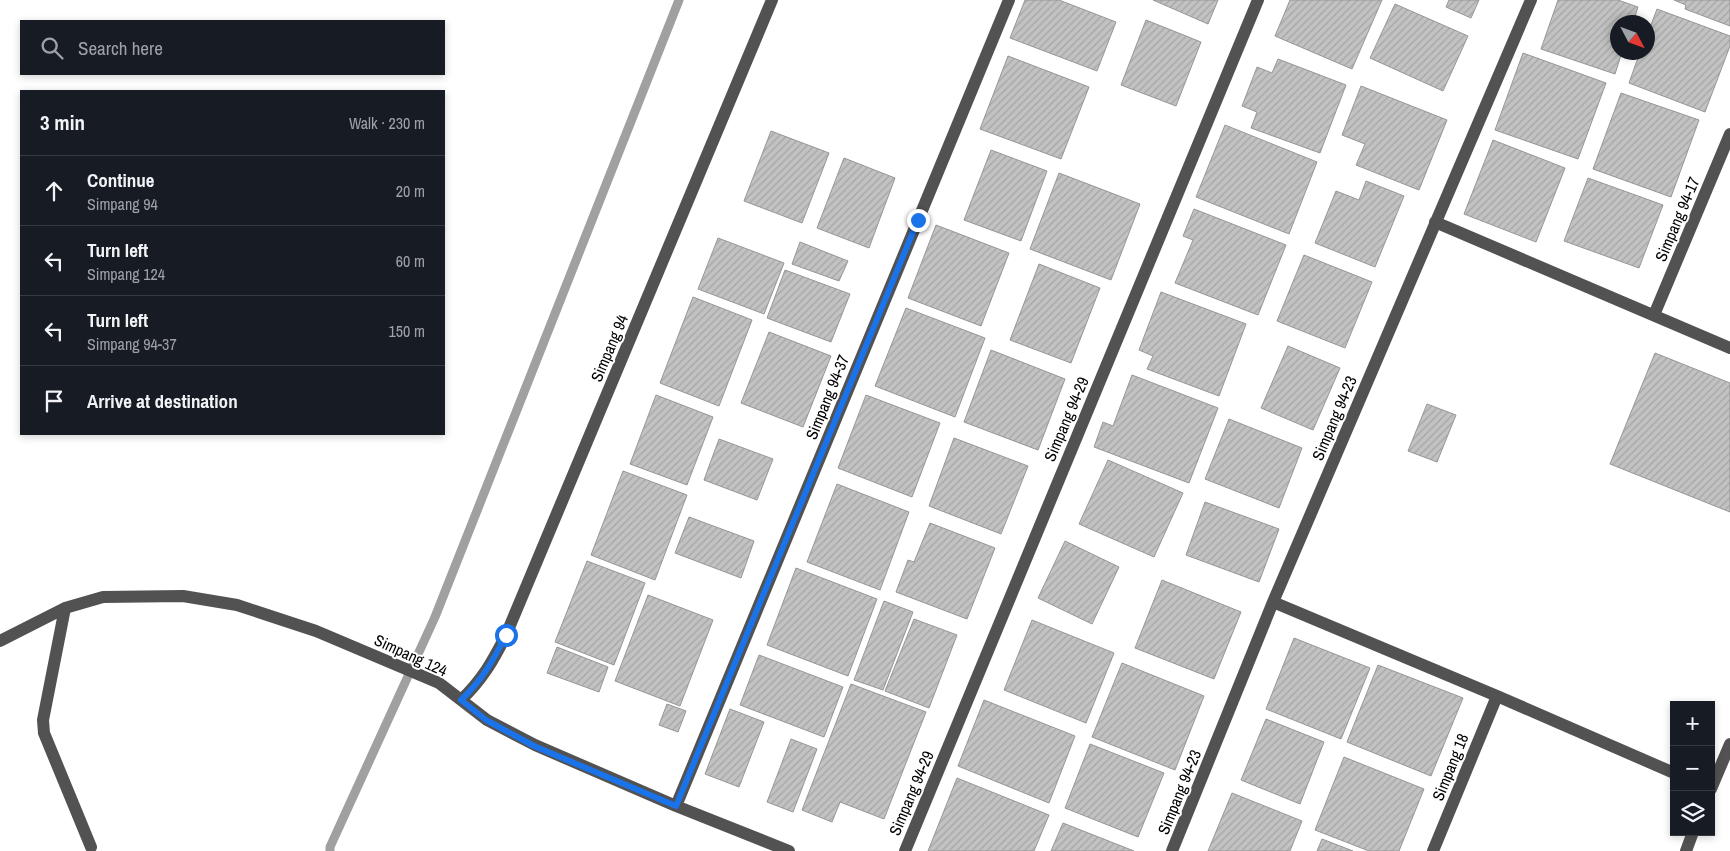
<!DOCTYPE html>
<meta charset="utf-8">
<style>
:root{--surface:#171b24;--page:#20242c;--text:#f1f3f6;--muted:#9ea1a6;--line:#363941}
body{margin:0;font-family:"Archivo Narrow",sans-serif;background:var(--page);color:var(--text)}
.controls{position:absolute;right:15px;bottom:15px;display:grid;overflow:hidden;border-radius:0px;box-shadow:0 2px 8px #0003}
.controls button{width:45px;height:45px;display:grid;place-items:center;padding:0;border:0;border-bottom:1px solid var(--line);background:var(--surface);color:var(--text);font:25px sans-serif}
.compass{position:absolute;left:1610px;top:15px;width:45px;height:45px;border-radius:50%;background:var(--surface);box-shadow:0 2px 8px #0003;rotate:131deg}
.stop{position:absolute;width:15px;height:15px;margin:-11px;border:4px solid #1a73e8;border-radius:50%;background:#fff}
.stop.end{background:#1a73e8;border-color:#fff;box-shadow:0 1px 5px #0008}
.list{margin:0;padding:0;list-style:none}
h2{display:flex;justify-content:space-between;align-items:center;height:65px;margin:0;padding:0 20px;font-size:21px}
h2 small{font-size:16px;font-weight:400;color:var(--muted)}
.list li{display:grid;grid-template-columns:32px 1fr auto;gap:15px;align-items:center;box-sizing:border-box;height:70px;padding:0 20px;border-top:1px solid var(--line)}
.list b{display:block;font-size:19px;white-space:nowrap}
.list p{margin:0;font-size:16px;white-space:nowrap;color:var(--muted)}
.list em{font-size:16px;font-style:normal;color:var(--muted)}
.icon{flex:none;width:28px;height:28px;fill:none;stroke:currentColor;stroke-width:2;stroke-linecap:round;stroke-linejoin:round}
.map{position:relative;flex:none;width:1730px;height:851px;overflow:hidden}
.search{position:absolute;background:var(--surface);box-shadow:0 2px 8px #0003;left:20px;top:20px;width:425px;height:55px;display:flex;align-items:center;gap:12px;box-sizing:border-box;padding:0 18px;border-radius:0px;color:var(--muted);font-size:19px}
.panel{position:absolute;background:var(--surface);box-shadow:0 2px 8px #0003;left:20px;top:90px;width:425px;height:345px;border-radius:0px}
.map>svg:first-child{display:block}
.lines{fill:none;stroke-linecap:round;stroke-linejoin:round}
.stream{stroke:#a0a0a0;stroke-width:9}
.building{fill:url(#building-hatch);stroke:#969696}
.minor{stroke:#525252;stroke-width:12}
.route{stroke:#1a73e8;stroke-width:6}
.labels{text-anchor:middle;dominant-baseline:central;stroke-width:4;stroke-linejoin:round;paint-order:stroke}
.street-label{font-size:16px;fill:#000;stroke:#fff}
</style>
<div class="map">
<svg width="1730" height="851" viewBox="0 0 1730 851">
<defs>
<pattern id="building-hatch" width="6" height="6" patternUnits="userSpaceOnUse" patternTransform="scale(1.25)"><rect width="6" height="6" fill="#c2c2c2"/><path d="M-1 1l2-2M0 6l6-6M5 7l2-2" fill="none" stroke="#a5a5a5"/></pattern>
</defs>
<rect width="100%" height="100%" fill="#fff"/>
<g class="lines">
<path class="stream" d="M330 851V847L435 617 679 0"/>
</g>
<path class="building" d="M1025 0H1059L1116 22 1097 71 1010 38Z
M1153 0H1218L1208 24Z
M1290 0H1382L1352 69 1275 36Z
M1449 0H1479L1471 18 1446 7Z
M1558 0H1618L1638 7 1633 22H1618V52H1622L1615 74 1541 49Z
M1674 0H1730V26L1685 9 1686 5Z
M1395 4 1468 36 1443 91 1370 58Z
M1657 9 1730 36V46L1705 112 1629 83 1640 52H1648V33Z
M1146 20 1201 42 1176 106 1121 85Z
M1523 53 1606 83 1578 159 1495 130Z
M1008 56 1089 87 1061 159 980 129Z
M1278 59 1346 85 1320 153 1251 128 1257 112 1242 106 1257 67 1272 73Z
M1361 86 1447 120 1419 190 1356 165 1365 144 1342 135Z
M1621 93 1699 120 1671 197 1593 169Z
M1225 125 1317 162 1289 234 1196 197Z
M771 131 829 153 802 223 744 201Z
M1493 140 1565 168 1536 242 1464 214Z
M991 150 1047 171 1021 241 964 220Z
M844 158 895 178 869 248 817 228Z
M1059 173 1140 204 1111 280 1030 249Z
M1588 178 1663 205 1639 268 1564 241Z
M1366 181 1404 196 1375 267 1315 243 1336 191 1359 200Z
M1194 209 1286 245 1258 315 1175 283 1193 240 1183 236Z
M936 225 1009 253 981 326 908 298Z
M718 238 784 263 764 314 698 289Z
M800 242 848 261 839 281 792 264Z
M1304 255 1372 282 1345 348 1277 321Z
M1039 264 1100 288 1071 363 1010 340Z
M785 270 850 294 831 342 767 318Z
M1161 292 1246 324 1219 396 1147 369 1153 356 1139 350Z
M693 297 752 320 719 406 660 383Z
M906 308 985 338 955 417 875 386Z
M769 332 831 356 803 427 741 403Z
M1288 346 1340 368 1313 430 1261 408Z
M991 350 1065 379 1038 450 964 422Z
M1655 353 1730 383V512L1610 464Z
M1132 375 1218 408 1189 483 1094 447 1103 422 1113 426Z
M656 395 713 417 687 485 630 464Z
M866 395 940 423 912 497 838 468Z
M1427 404 1456 415 1437 462 1408 451Z
M1229 419 1302 448 1279 508 1205 479Z
M954 438 1028 466 1001 534 929 506Z
M719 439 773 459 757 500 704 480Z
M1108 460 1183 493 1154 557 1079 524Z
M623 471 687 495 655 580 591 555Z
M837 484 909 512 880 590 807 562Z
M1205 502 1279 529 1259 582 1186 555Z
M689 517 754 541 741 578 675 553Z
M930 523 995 548 967 619 896 592 908 560 914 562Z
M1065 541 1119 567 1092 624 1038 598Z
M587 561 645 583 614 665 555 642Z
M796 568 877 599 848 676 767 645Z
M1162 580 1241 612 1214 679 1135 648Z
M648 595 713 620 680 706 615 681Z
M884 601 913 612 883 690 854 680Z
M914 619 957 635 929 708 885 691Z
M1032 620 1114 653 1086 723 1004 690Z
M1294 638 1370 668 1341 739 1266 709Z
M557 647 608 667 599 692 547 673Z
M759 655 843 687 824 737 740 705Z
M1122 663 1204 696 1175 770 1092 737Z
M1378 665 1463 698 1431 776 1347 742Z
M851 684 926 712 884 819 840 802 832 822 802 810Z
M984 700 1075 736 1049 803 958 766Z
M667 704 686 711 678 732 659 725Z
M730 709 764 722 739 787 705 774Z
M1266 719 1324 742 1300 804 1241 780Z
M791 739 817 749 793 812 767 802Z
M1090 744 1164 773 1138 837 1065 808Z
M1344 757 1424 789 1399 851H1369L1315 830Z
M957 778 1049 815 1034 851H928Z
M1232 793 1302 821 1290 851H1208Z
M1063 823 1134 851H1051Z
M1322 839 1353 851H1317Z"/>
<g class="lines">
<path class="minor" d="M1435 222 1730 348
M1654 315 1730 134
M1273 602 1497 696 1674 773
M65 608 43 720 44 733 91 847
M0 641 65 608 103 597 183 596 237 605 316 631 439 683 487 720 535 745 676 806 789 851
M461 700C482 680 493 661 506 635L772 0
M1711 789 1730 744
M676 806 1009 0
M905 851 1258 0
M1172 851 1273 602 1531 0
M1433 851 1497 696
M1686 851 1693 832"/>
</g>
<g class="lines">
<path class="route" d="M506 635C493 661 482 680 461 700L486 720 534 746 676 806 918 220"/>
</g>
<g class="labels">
<g class="street-label">
<text transform="translate(1677 219) rotate(-67)">Simpang 94-17</text>
<text transform="translate(609 348) rotate(-67)">Simpang 94</text>
<text transform="translate(827 397) rotate(-68)">Simpang 94-37</text>
<text transform="translate(1334 418) rotate(-67)">Simpang 94-23</text>
<text transform="translate(1066 419) rotate(-67)">Simpang 94-29</text>
<text transform="translate(411 655) rotate(25)">Simpang 124</text>
<text transform="translate(1450 767) rotate(-68)">Simpang 18</text>
<text transform="translate(1179 792) rotate(-68)">Simpang 94-23</text>
<text transform="translate(911 793) rotate(-67)">Simpang 94-29</text>
</g>
</g>
</svg>
<div class="controls">
<button>+</button>
<button>−</button>
<button><svg class="icon" aria-label="layers" viewBox="0 0 24 24"><path d="M12 4l9 5-9 5-9-5zM3 14l9 5 9-5"/></svg></button>
</div>
<svg class="compass" viewBox="-18 -18 36 36"><path d="M0-13l5 13h-10z" fill="#e53935"/><path d="M0 13l5-13h-10z" fill="#9ea1a6"/></svg>
<div class="stop" style="left:506px;top:635px"></div>
<div class="stop end" style="left:918px;top:220px"></div>
<div class="search"><svg class="icon" aria-label="search" viewBox="0 0 24 24"><circle cx="10" cy="10" r="6"/><path d="M15 15l6 6"/></svg>Search here</div>
<section class="panel">
<h2>3 min<small>Walk · 230 m</small></h2>
<ul class="list">
<li><svg class="icon" aria-label="ahead" viewBox="0 0 24 24"><path d="M12 20V5M6 11l6-6 6 6"/></svg><div><b>Continue</b><p>Simpang 94</p></div><em>20 m</em></li>
<li><svg class="icon" aria-label="left" viewBox="0 0 24 24"><path d="M17 20v-9H6M10 6l-5 5 5 5"/></svg><div><b>Turn left</b><p>Simpang 124</p></div><em>60 m</em></li>
<li><svg class="icon" aria-label="left" viewBox="0 0 24 24"><path d="M17 20v-9H6M10 6l-5 5 5 5"/></svg><div><b>Turn left</b><p>Simpang 94-37</p></div><em>150 m</em></li>
<li><svg class="icon" aria-label="arrive" viewBox="0 0 24 24"><path d="M6 21V4h12l-3 4 3 4H6"/></svg><div><b>Arrive at destination</b></div></li>
</ul>
</section>
</div>
